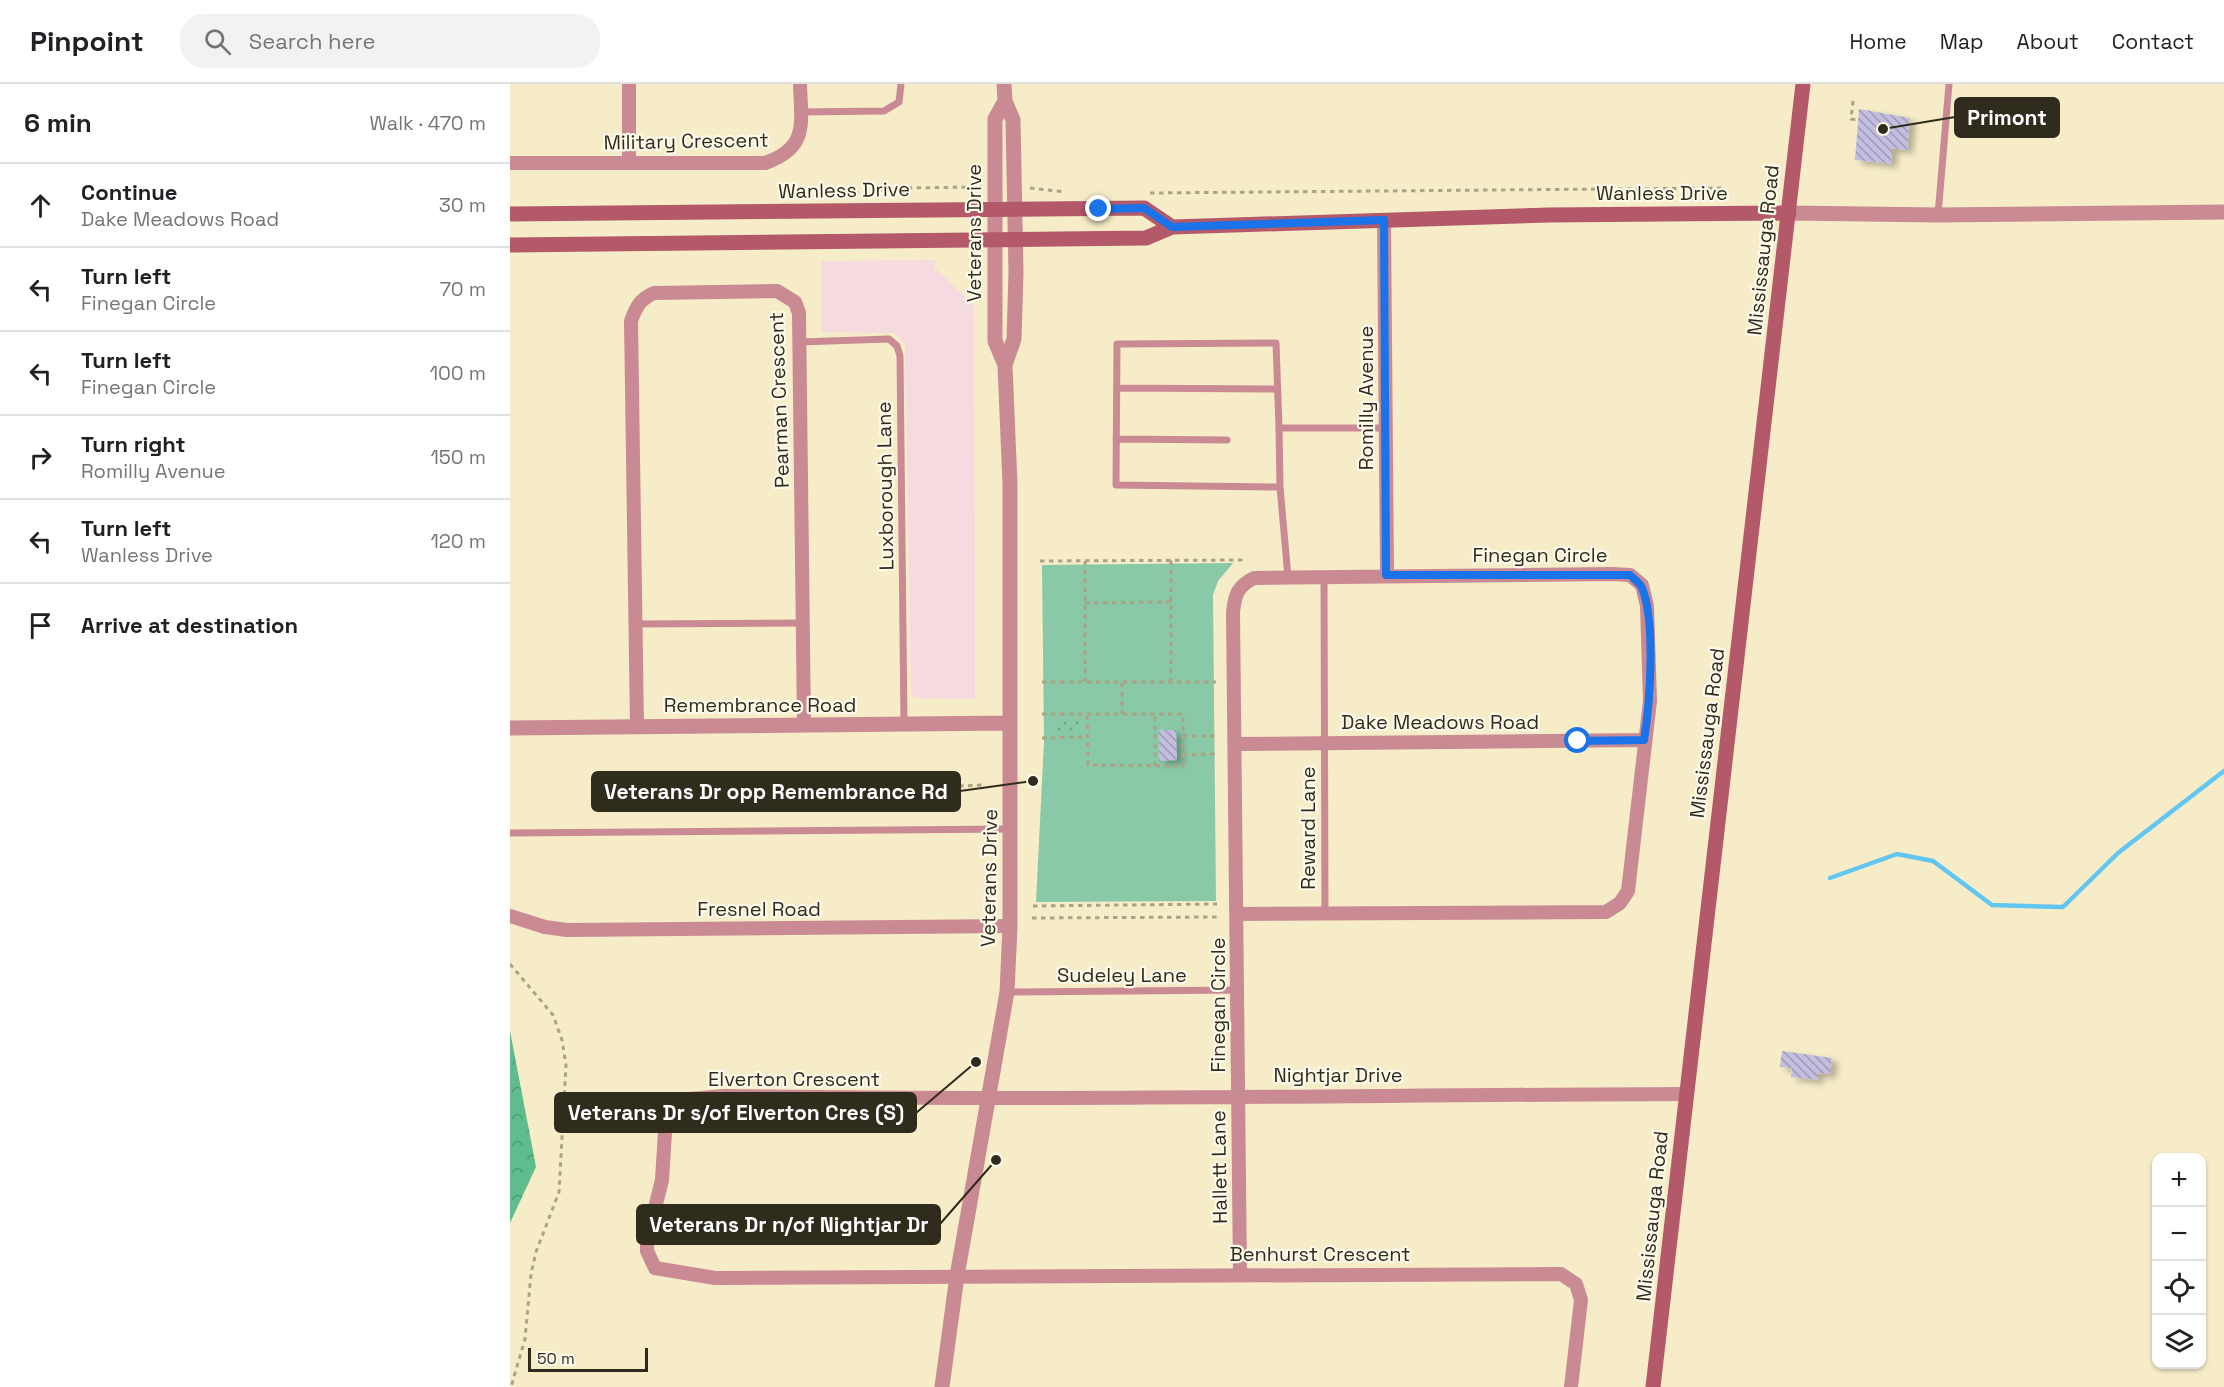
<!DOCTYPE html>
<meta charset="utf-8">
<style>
:root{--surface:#fff;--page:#f2f2f2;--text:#202124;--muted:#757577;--line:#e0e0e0}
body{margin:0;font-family:"Space Grotesk",sans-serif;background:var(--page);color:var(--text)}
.controls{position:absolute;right:18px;bottom:18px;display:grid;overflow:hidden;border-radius:12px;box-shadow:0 2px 4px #0004}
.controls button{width:54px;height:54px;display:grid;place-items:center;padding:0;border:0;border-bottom:2px solid var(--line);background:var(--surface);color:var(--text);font:30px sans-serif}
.scale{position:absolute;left:18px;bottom:15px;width:120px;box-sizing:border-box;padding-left:6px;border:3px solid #2f2b1d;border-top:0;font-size:16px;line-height:21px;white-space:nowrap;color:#2f2b1d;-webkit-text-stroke:4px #fdf9eb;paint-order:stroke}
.stop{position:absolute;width:18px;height:18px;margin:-14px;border:4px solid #1a73e8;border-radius:50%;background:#fff}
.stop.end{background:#1a73e8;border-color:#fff;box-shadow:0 2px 6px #0008}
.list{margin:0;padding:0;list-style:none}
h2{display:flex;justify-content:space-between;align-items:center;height:78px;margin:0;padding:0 24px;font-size:26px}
h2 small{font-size:20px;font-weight:400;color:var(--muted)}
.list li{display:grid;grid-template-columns:39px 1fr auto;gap:18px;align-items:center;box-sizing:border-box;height:84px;padding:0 24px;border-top:2px solid var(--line)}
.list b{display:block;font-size:22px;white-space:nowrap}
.list p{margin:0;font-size:20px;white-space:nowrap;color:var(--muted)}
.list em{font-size:20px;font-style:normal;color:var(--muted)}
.icon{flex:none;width:33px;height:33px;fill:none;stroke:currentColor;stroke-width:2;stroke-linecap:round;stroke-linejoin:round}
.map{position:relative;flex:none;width:1714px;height:1303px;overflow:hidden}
header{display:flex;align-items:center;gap:36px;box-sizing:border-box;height:84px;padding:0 30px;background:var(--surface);border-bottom:2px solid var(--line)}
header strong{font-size:28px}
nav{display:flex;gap:33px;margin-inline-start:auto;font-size:21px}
.search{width:420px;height:54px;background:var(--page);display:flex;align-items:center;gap:15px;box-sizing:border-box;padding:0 21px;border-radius:24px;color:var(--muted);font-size:22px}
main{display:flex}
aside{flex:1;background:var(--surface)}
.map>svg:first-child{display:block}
.commercial{fill:#f5dadf}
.forest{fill:url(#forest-crowns)}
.park{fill:#89c9a7}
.garden{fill:url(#garden-dots)}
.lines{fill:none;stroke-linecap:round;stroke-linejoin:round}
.stream{stroke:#62c6f3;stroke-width:4.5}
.building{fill:url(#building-back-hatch);filter:url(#shadow)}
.path{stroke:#aba387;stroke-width:3;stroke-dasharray:4.5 4.5;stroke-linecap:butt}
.service{stroke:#c98a94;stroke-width:7}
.minor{stroke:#c98a94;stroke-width:14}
.tertiary{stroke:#c98a94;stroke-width:15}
.secondary{stroke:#b3596a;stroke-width:15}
.route{stroke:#1a73e8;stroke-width:8}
.labels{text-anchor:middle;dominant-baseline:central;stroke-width:4.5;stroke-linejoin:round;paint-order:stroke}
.street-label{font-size:20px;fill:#2f2b1d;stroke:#fdf9eb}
.leader{fill:none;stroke:#2f2b1d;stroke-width:2}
.callout-dot{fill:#2f2b1d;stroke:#fdf9eb;stroke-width:2}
.callout{fill:#2f2b1d;stroke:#2f2b1d;stroke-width:2}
.callout-label{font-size:21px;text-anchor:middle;font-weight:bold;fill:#fff}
</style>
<header>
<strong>Pinpoint</strong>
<div class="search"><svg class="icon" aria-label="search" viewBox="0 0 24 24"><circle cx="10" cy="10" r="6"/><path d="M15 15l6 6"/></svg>Search here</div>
<nav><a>Home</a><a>Map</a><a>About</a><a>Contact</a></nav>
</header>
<main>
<aside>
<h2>6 min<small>Walk · 470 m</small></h2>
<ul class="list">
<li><svg class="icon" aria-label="ahead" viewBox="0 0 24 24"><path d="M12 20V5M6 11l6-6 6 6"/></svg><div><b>Continue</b><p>Dake Meadows Road</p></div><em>30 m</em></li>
<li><svg class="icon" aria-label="left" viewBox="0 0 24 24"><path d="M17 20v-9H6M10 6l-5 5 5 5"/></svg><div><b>Turn left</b><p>Finegan Circle</p></div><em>70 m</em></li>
<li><svg class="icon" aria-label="left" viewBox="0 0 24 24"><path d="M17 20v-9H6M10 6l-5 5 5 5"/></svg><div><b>Turn left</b><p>Finegan Circle</p></div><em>100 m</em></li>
<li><svg class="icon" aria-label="right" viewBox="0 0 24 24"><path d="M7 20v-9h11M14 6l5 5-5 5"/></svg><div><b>Turn right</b><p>Romilly Avenue</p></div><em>150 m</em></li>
<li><svg class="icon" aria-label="left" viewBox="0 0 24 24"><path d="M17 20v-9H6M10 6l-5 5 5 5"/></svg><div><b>Turn left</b><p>Wanless Drive</p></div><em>120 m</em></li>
<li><svg class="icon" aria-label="arrive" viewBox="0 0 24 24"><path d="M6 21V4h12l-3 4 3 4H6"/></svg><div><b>Arrive at destination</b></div></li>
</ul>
</aside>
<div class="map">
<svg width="1714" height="1303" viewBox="0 0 1714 1303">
<defs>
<pattern id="forest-crowns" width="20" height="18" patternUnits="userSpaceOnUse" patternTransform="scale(1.5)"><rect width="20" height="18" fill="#5ebc8e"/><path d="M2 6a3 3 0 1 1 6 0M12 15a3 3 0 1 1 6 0" fill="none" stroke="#4e9973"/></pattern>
<pattern id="garden-dots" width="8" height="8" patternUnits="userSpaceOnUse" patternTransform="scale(1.5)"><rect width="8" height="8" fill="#89c9a7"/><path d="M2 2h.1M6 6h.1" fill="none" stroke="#70a387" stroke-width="1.8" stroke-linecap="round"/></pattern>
<pattern id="building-back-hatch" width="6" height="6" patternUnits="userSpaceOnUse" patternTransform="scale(1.5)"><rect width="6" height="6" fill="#c3bde0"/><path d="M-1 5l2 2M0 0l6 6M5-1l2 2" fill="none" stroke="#9f9ab5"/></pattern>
<filter id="shadow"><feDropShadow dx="6" dy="4" stdDeviation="3" flood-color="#0004"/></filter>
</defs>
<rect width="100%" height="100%" fill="#f6ecc8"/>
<path class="commercial" d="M425 176V184L464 222 465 615 413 614 404 613 401 605 395 260 388 252 382 249 312 248V177Z"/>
<path class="forest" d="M0 947 26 1083 0 1139Z"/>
<path class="park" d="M723 479 708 497 703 511 706 817 526 818 534 658 532 481Z"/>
<path class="garden" d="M571 635V648H545V636Z"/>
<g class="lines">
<path class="stream" d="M1320 794 1387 770 1423 777 1482 821 1553 823 1608 769 1714 687"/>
</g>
<path class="building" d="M1349 25 1400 34 1397 66 1382 64 1381 80 1345 76Z
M649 646H666L667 676 649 677Z
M1272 967 1322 974 1320 990 1308 989 1307 996 1281 993 1282 984 1270 983Z"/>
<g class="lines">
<path class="path" d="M1343 17 1341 35 1348 36
M520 104 555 108
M640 109 1214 104
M335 110 391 104 472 103
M530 477 734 476
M575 519 661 518
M532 598H706
M575 598V477
M661 598V475
M612 599V630
M532 630C579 630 626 630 673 630V682L578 681 577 630
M673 652H706
M532 654 577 653
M673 671 706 670
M645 682V630
M449 702 474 701
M523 822 707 820
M522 834 707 833
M0 880 43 931 52 956 56 981 49 1108 26 1168 21 1190 15 1255 1 1303"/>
<path class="service" d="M290 28 374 27 389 18 391 0
M1428 131 1439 0
M290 258 379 255 387 262 390 272 394 641
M607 304 767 305
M769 344 766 259 607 260 606 401 770 403 769 344H876
M606 355 717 356
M770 403 778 493
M814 493 815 830
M126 540 293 539
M0 749 501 745
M497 908 727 906"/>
<path class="minor" d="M119 0V79
M0 79H255C299 64 291 39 290 0
M874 136 877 491
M127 643 121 237C126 223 130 215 144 209L267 207 285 218 289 229 294 641
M725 660 1134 656
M728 830 1096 828 1110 819 1118 807 1140 617 1137 522 1132 501 1120 491 1103 490 744 494C728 502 725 510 723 528L730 1191
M0 832 35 843 57 846 500 842
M1061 1303 1071 1216 1066 1200 1051 1190 205 1194 145 1184 137 1167V1156L152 1096 155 1048 162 1026 179 1015 214 1012C535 1017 856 1011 1177 1010"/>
<path class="tertiary" d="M495 17 485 35V257L495 281
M1279 129 1428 131 1714 128
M0 644 499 639
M432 1303 447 1192 497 908 500 842V400L495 281 504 255 506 188 503 36 495 17 494 0"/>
<path class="secondary" d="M0 130 634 124 662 143
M0 161 636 154 662 143 1039 131 1279 129
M1143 1303 1293 0"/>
</g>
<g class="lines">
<path class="route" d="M589 125 634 124 662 143 874 136 876 491H1120C1124 495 1130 499 1132 504 1146 538 1140 620 1134 656L1068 657"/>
</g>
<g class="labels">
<g class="street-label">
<text transform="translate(176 57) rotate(-1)">Military Crescent</text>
<text transform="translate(334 106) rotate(-1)">Wanless Drive</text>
<text x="1152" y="109">Wanless Drive</text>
<text transform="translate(464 149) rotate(-90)">Veterans Drive</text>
<text transform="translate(1253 166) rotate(-84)">Mississauga Road</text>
<text transform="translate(856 314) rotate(-90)">Romilly Avenue</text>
<text transform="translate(269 316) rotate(-92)">Pearman Crescent</text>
<text transform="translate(375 402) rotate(-91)">Luxborough Lane</text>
<text x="1030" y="471">Finegan Circle</text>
<text x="250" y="621">Remembrance Road</text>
<text x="930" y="638">Dake Meadows Road</text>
<text transform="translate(1197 649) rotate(-83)">Mississauga Road</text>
<text transform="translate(798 744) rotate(-90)">Reward Lane</text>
<text transform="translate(479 794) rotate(-89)">Veterans Drive</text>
<text x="249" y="825">Fresnel Road</text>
<text x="612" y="891">Sudeley Lane</text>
<text transform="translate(708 921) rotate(-90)">Finegan Circle</text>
<text x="828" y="991">Nightjar Drive</text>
<text x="284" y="995">Elverton Crescent</text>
<text transform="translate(709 1083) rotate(-91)">Hallett Lane</text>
<text transform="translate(1142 1132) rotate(-84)">Mississauga Road</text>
<text x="810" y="1170">Benhurst Crescent</text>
</g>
</g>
<path class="leader" d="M1373 45L1445 33M523 697L450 707M466 978L406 1029M486 1076L430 1140"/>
<g class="callout-dot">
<circle cx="1373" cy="45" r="6"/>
<circle cx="523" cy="697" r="6"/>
<circle cx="466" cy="978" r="6"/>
<circle cx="486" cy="1076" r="6"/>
</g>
<g class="callout">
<rect x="1445" y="14" width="104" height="39" rx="6"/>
<rect x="82" y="688" width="368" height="39" rx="6"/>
<rect x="45" y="1009" width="361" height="39" rx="6"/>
<rect x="127" y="1121" width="303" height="39" rx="6"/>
</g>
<g class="callout-label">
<text x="1497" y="41">Primont</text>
<text x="266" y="715">Veterans Dr opp Remembrance Rd</text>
<text x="226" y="1036">Veterans Dr s/of Elverton Cres (S)</text>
<text x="279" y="1148">Veterans Dr n/of Nightjar Dr</text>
</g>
</svg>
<div class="controls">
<button>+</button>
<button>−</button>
<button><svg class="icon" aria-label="locate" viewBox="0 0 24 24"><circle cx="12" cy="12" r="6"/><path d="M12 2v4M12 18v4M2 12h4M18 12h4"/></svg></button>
<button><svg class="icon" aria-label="layers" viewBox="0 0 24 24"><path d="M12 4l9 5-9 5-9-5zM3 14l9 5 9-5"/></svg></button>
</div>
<div class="scale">50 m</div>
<div class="stop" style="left:1068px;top:657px"></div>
<div class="stop end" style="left:589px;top:125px"></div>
</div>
</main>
